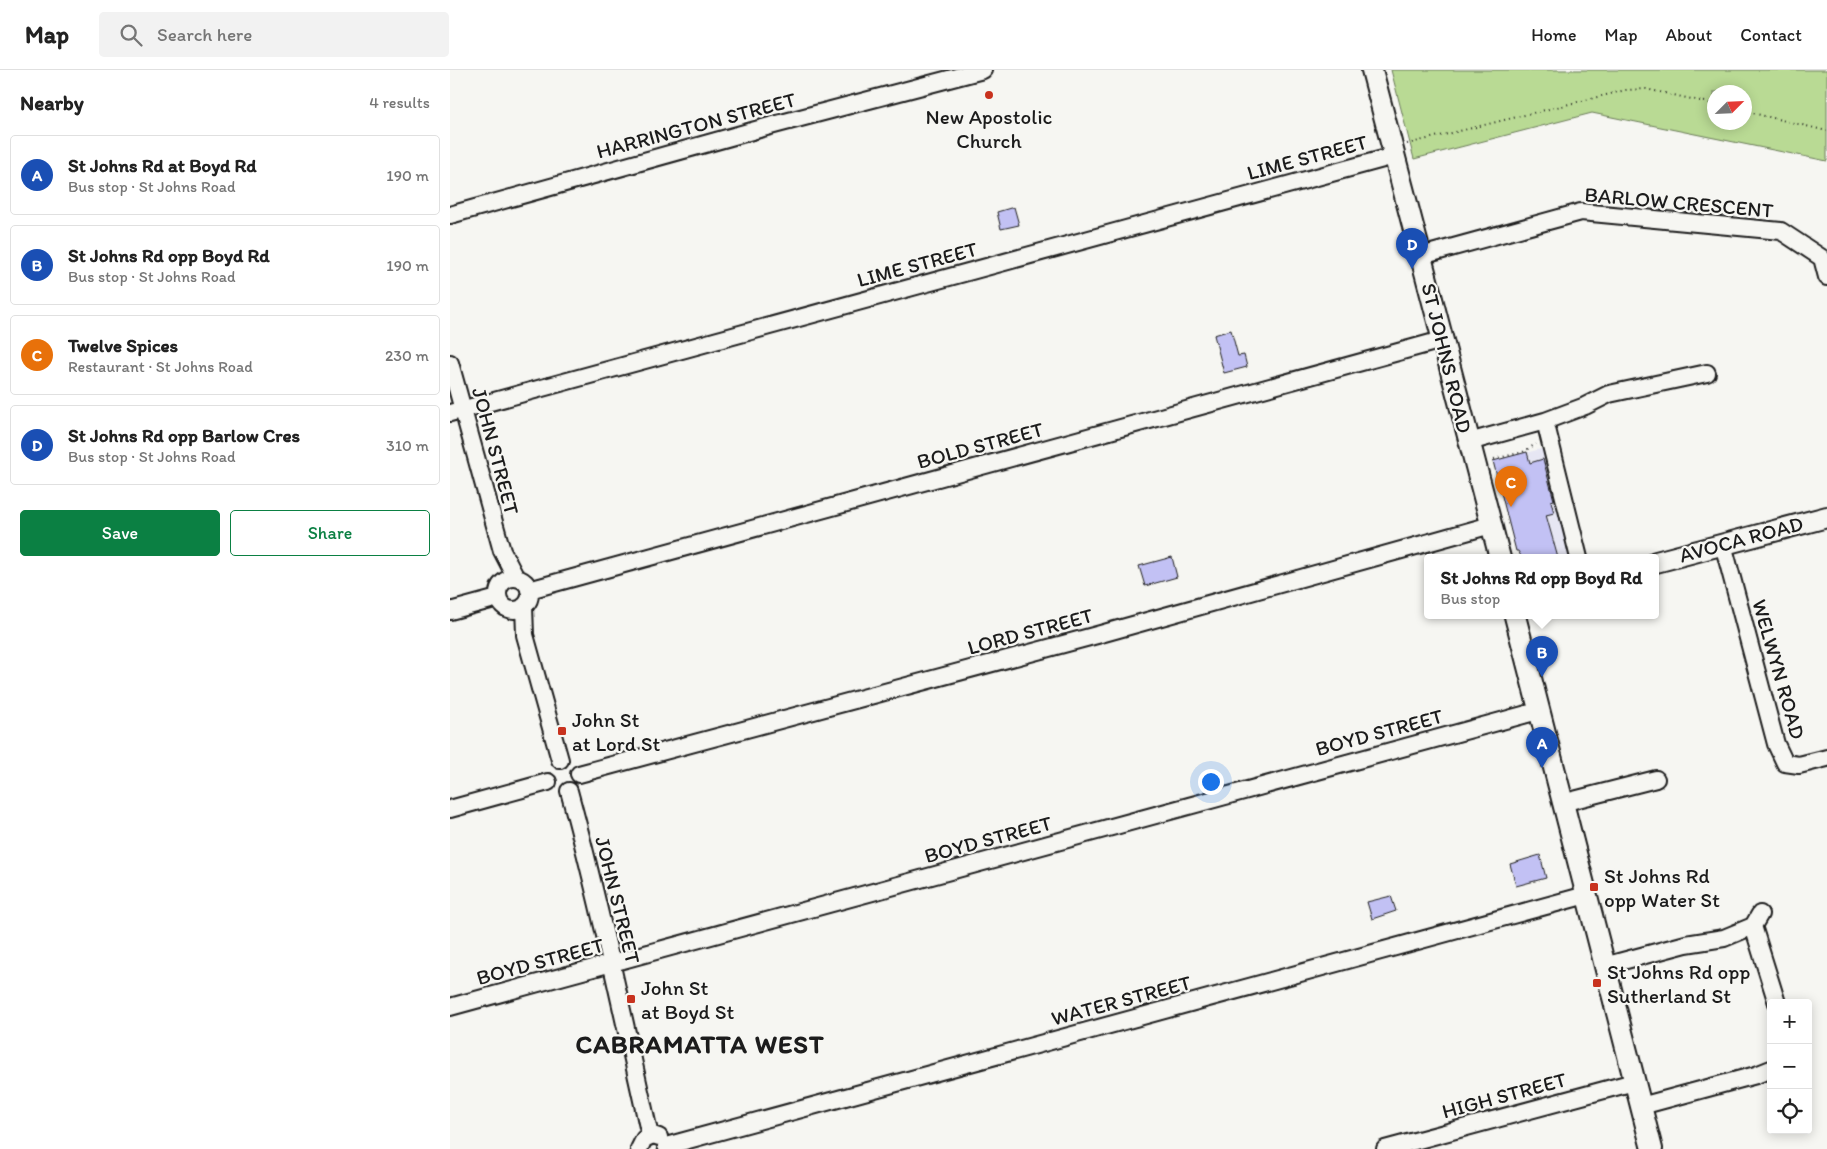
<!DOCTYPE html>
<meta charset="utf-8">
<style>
:root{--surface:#fff;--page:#f2f2f2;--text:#222;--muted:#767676;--line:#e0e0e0;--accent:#0b8043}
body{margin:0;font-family:Itim,sans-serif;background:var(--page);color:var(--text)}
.controls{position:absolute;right:15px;bottom:15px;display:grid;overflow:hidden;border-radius:5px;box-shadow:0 2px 12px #0003}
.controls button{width:45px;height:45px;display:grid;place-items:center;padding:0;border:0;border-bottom:1px solid var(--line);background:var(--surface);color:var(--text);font:25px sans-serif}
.compass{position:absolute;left:1257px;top:15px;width:45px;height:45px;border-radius:50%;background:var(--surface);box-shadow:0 2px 12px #0003;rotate:66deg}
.you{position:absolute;left:760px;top:711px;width:18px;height:18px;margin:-12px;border:4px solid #fff;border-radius:50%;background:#1a73e8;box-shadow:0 0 0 8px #1a73e833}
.badge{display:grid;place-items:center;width:32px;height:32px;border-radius:50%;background:var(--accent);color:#fff;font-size:16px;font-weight:700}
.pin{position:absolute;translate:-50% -41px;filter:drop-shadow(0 1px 2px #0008)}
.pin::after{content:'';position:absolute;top:26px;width:18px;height:15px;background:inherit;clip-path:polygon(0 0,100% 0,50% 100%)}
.popup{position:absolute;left:974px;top:484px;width:235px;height:65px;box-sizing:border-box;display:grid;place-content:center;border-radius:5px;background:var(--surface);filter:drop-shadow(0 1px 4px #0005);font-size:16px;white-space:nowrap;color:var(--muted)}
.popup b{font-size:19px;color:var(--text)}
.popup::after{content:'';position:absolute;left:50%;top:100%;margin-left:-10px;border:10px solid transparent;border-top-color:var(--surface)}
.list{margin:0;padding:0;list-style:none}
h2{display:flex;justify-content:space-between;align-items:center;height:65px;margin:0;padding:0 20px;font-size:21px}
h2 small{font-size:16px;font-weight:400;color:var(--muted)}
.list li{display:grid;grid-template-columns:32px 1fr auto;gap:15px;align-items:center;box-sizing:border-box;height:80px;margin:0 10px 10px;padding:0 10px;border:1px solid var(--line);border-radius:5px}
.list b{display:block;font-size:19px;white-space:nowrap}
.list p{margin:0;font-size:16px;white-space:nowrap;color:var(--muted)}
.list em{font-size:16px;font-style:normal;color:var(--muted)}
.actions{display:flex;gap:10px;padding:15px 20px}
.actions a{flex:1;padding:11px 0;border:1px solid var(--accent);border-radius:5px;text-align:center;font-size:18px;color:var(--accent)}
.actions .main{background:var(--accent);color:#fff}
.icon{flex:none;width:28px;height:28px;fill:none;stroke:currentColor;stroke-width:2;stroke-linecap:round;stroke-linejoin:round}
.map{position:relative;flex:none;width:1377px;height:1079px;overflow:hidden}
header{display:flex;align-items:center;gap:30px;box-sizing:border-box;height:70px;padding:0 25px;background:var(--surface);border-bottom:1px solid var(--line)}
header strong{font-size:24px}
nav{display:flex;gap:28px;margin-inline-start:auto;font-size:18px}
.search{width:350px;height:45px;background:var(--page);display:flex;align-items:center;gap:12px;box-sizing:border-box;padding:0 18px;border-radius:5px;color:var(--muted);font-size:19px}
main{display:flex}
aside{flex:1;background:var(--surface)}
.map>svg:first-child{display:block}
.built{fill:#e6e6f3}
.green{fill:#b9da94;stroke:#6a7b58;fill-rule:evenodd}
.building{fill:#c2c1f4;stroke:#1c1c1c}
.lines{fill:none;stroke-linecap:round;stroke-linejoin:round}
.minor-casing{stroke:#1c1c1c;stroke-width:20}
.major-casing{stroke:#1c1c1c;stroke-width:24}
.path{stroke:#1c1c1c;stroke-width:2;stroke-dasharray:1 4;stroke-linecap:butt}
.minor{stroke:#f6f6f2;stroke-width:16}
.major{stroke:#f6f6f2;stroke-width:20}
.poi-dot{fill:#c8321e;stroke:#f6f6f2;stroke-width:2}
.labels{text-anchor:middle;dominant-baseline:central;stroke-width:4.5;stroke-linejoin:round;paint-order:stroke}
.poi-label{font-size:21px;fill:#1c1c1c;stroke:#f6f6f2;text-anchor:start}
.street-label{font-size:21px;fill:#1c1c1c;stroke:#f6f6f2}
.district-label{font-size:26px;font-weight:bold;letter-spacing:1px;fill:#1c1c1c;stroke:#f6f6f2}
</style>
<header>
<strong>Map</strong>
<div class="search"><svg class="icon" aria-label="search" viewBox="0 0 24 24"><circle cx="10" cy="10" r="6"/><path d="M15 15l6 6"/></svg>Search here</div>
<nav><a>Home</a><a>Map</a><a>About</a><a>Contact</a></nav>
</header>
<main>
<aside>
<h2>Nearby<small>4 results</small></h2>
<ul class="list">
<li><span class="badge" style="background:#1a4fb4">A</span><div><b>St Johns Rd at Boyd Rd</b><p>Bus stop · St Johns Road</p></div><em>190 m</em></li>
<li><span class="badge" style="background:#1a4fb4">B</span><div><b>St Johns Rd opp Boyd Rd</b><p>Bus stop · St Johns Road</p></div><em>190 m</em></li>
<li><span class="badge" style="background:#e8710a">C</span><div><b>Twelve Spices</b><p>Restaurant · St Johns Road</p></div><em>230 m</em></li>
<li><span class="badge" style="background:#1a4fb4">D</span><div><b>St Johns Rd opp Barlow Cres</b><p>Bus stop · St Johns Road</p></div><em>310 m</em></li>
</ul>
<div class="actions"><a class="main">Save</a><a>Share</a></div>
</aside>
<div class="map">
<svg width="1377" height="1079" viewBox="0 0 1377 1079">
<rect width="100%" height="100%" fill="#f6f6f2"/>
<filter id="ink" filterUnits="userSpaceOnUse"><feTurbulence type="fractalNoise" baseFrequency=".02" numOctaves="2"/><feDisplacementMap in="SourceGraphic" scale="10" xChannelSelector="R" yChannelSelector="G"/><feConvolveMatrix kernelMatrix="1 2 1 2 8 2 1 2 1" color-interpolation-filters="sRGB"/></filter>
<g filter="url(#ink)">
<path class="built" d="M1095 378 1124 488H1071L1047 390Z"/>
<path class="green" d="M941 0H1377V91L1142 43 964 89ZM1294 22V52H1264V22Z"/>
<path class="building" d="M564 137 569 155 551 159 547 142Z
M781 260 788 286 794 285 797 297 774 303 764 265Z
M1077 382 1080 393 1093 389 1104 430 1101 431 1104 443 1096 445 1108 488H1072L1068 481H1066L1043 391Z
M722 487 727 507 695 516 689 496Z
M1090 785 1096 808 1066 816 1060 794Z
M941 826 946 841 922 849 917 832Z"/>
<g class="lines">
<defs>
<path id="minor" d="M0 145 320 56 533 0
M971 186 1131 142 1331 161 1372 188 1377 207
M0 293 52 481 66 508
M0 343 944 86
M1095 351 1129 488
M1019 372 1095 351 1135 336 1159 324 1257 303
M1273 474 1326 674 1335 693 1349 695 1377 688
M48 524a16 16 0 1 1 32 0a16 16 0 1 1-32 0Z
M79 520 992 270
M74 536 75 565 110 690
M0 541 48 528
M129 704 647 565 1041 455
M119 721C150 835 174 951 200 1066
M1112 733 1206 709
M0 739 98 712
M1303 856 1327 933
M1154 896 1236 874 1274 868 1303 856 1310 844
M0 937 1088 641
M1191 1036 1306 1005 1321 999
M216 1076 1136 825
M189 1079 194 1069 203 1065 209 1067
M935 1079 1184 1012"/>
<path id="major" d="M922 0 1050 488
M1206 492 1377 447
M1065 546 1202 1079"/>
</defs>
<use href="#minor" class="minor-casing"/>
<use href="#major" class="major-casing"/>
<path class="path" d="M1294 41 1377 61
M957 74 1176 20 1196 19 1264 34
M1044 389 1073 382 1086 374"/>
<use href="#minor" class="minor"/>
<use href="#major" class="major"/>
</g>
</g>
<g class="poi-dot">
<circle cx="539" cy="25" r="5"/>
<rect x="107" y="656" width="10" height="10" rx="2.5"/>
<rect x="1139" y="812" width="10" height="10" rx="2.5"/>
<rect x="1142" y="908" width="10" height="10" rx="2.5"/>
<rect x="176" y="924" width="10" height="10" rx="2.5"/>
</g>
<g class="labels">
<g class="poi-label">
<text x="539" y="46" text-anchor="middle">New Apostolic<tspan x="539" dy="24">Church</tspan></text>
<text x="122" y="649">John St<tspan x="122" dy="24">at Lord St</tspan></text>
<text x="1154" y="805">St Johns Rd<tspan x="1154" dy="24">opp Water St</tspan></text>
<text x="1157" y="901">St Johns Rd opp<tspan x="1157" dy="24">Sutherland St</tspan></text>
<text x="191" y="917">John St<tspan x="191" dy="24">at Boyd St</tspan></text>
</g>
<g class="street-label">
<text transform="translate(246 55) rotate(-15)">HARRINGTON STREET</text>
<text transform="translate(857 87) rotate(-15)">LIME STREET</text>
<text transform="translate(1229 132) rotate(5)">BARLOW CRESCENT</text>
<text transform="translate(467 194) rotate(-15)">LIME STREET</text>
<text transform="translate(997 288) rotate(76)">ST JOHNS ROAD</text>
<text transform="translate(530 375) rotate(-15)">BOLD STREET</text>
<text transform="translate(46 381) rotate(75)">JOHN STREET</text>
<text transform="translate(1291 469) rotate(-15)">AVOCA ROAD</text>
<text transform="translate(580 561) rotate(-15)">LORD STREET</text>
<text transform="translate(1329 599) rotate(74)">WELWYN ROAD</text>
<text transform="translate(929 662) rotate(-15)">BOYD STREET</text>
<text transform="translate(538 769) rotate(-15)">BOYD STREET</text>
<text transform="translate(168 830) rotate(76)">JOHN STREET</text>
<text transform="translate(90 891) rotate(-15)">BOYD STREET</text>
<text transform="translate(671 930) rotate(-15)">WATER STREET</text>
<text transform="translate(1054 1025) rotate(-15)">HIGH STREET</text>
</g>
<g class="district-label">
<text x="250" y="974">CABRAMATTA WEST</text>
</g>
</g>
</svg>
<div class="controls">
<button>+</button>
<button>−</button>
<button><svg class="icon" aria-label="locate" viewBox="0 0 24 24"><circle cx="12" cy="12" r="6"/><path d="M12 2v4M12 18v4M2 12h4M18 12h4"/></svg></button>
</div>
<svg class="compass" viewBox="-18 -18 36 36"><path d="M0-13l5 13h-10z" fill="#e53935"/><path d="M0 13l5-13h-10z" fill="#767676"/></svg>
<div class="you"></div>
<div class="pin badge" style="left:1092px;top:698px;background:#1a4fb4">A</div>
<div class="pin badge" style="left:1092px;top:607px;background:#1a4fb4">B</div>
<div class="popup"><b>St Johns Rd opp Boyd Rd</b>Bus stop</div>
<div class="pin badge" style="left:1061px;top:437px;background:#e8710a">C</div>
<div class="pin badge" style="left:962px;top:199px;background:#1a4fb4">D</div>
</div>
</main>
